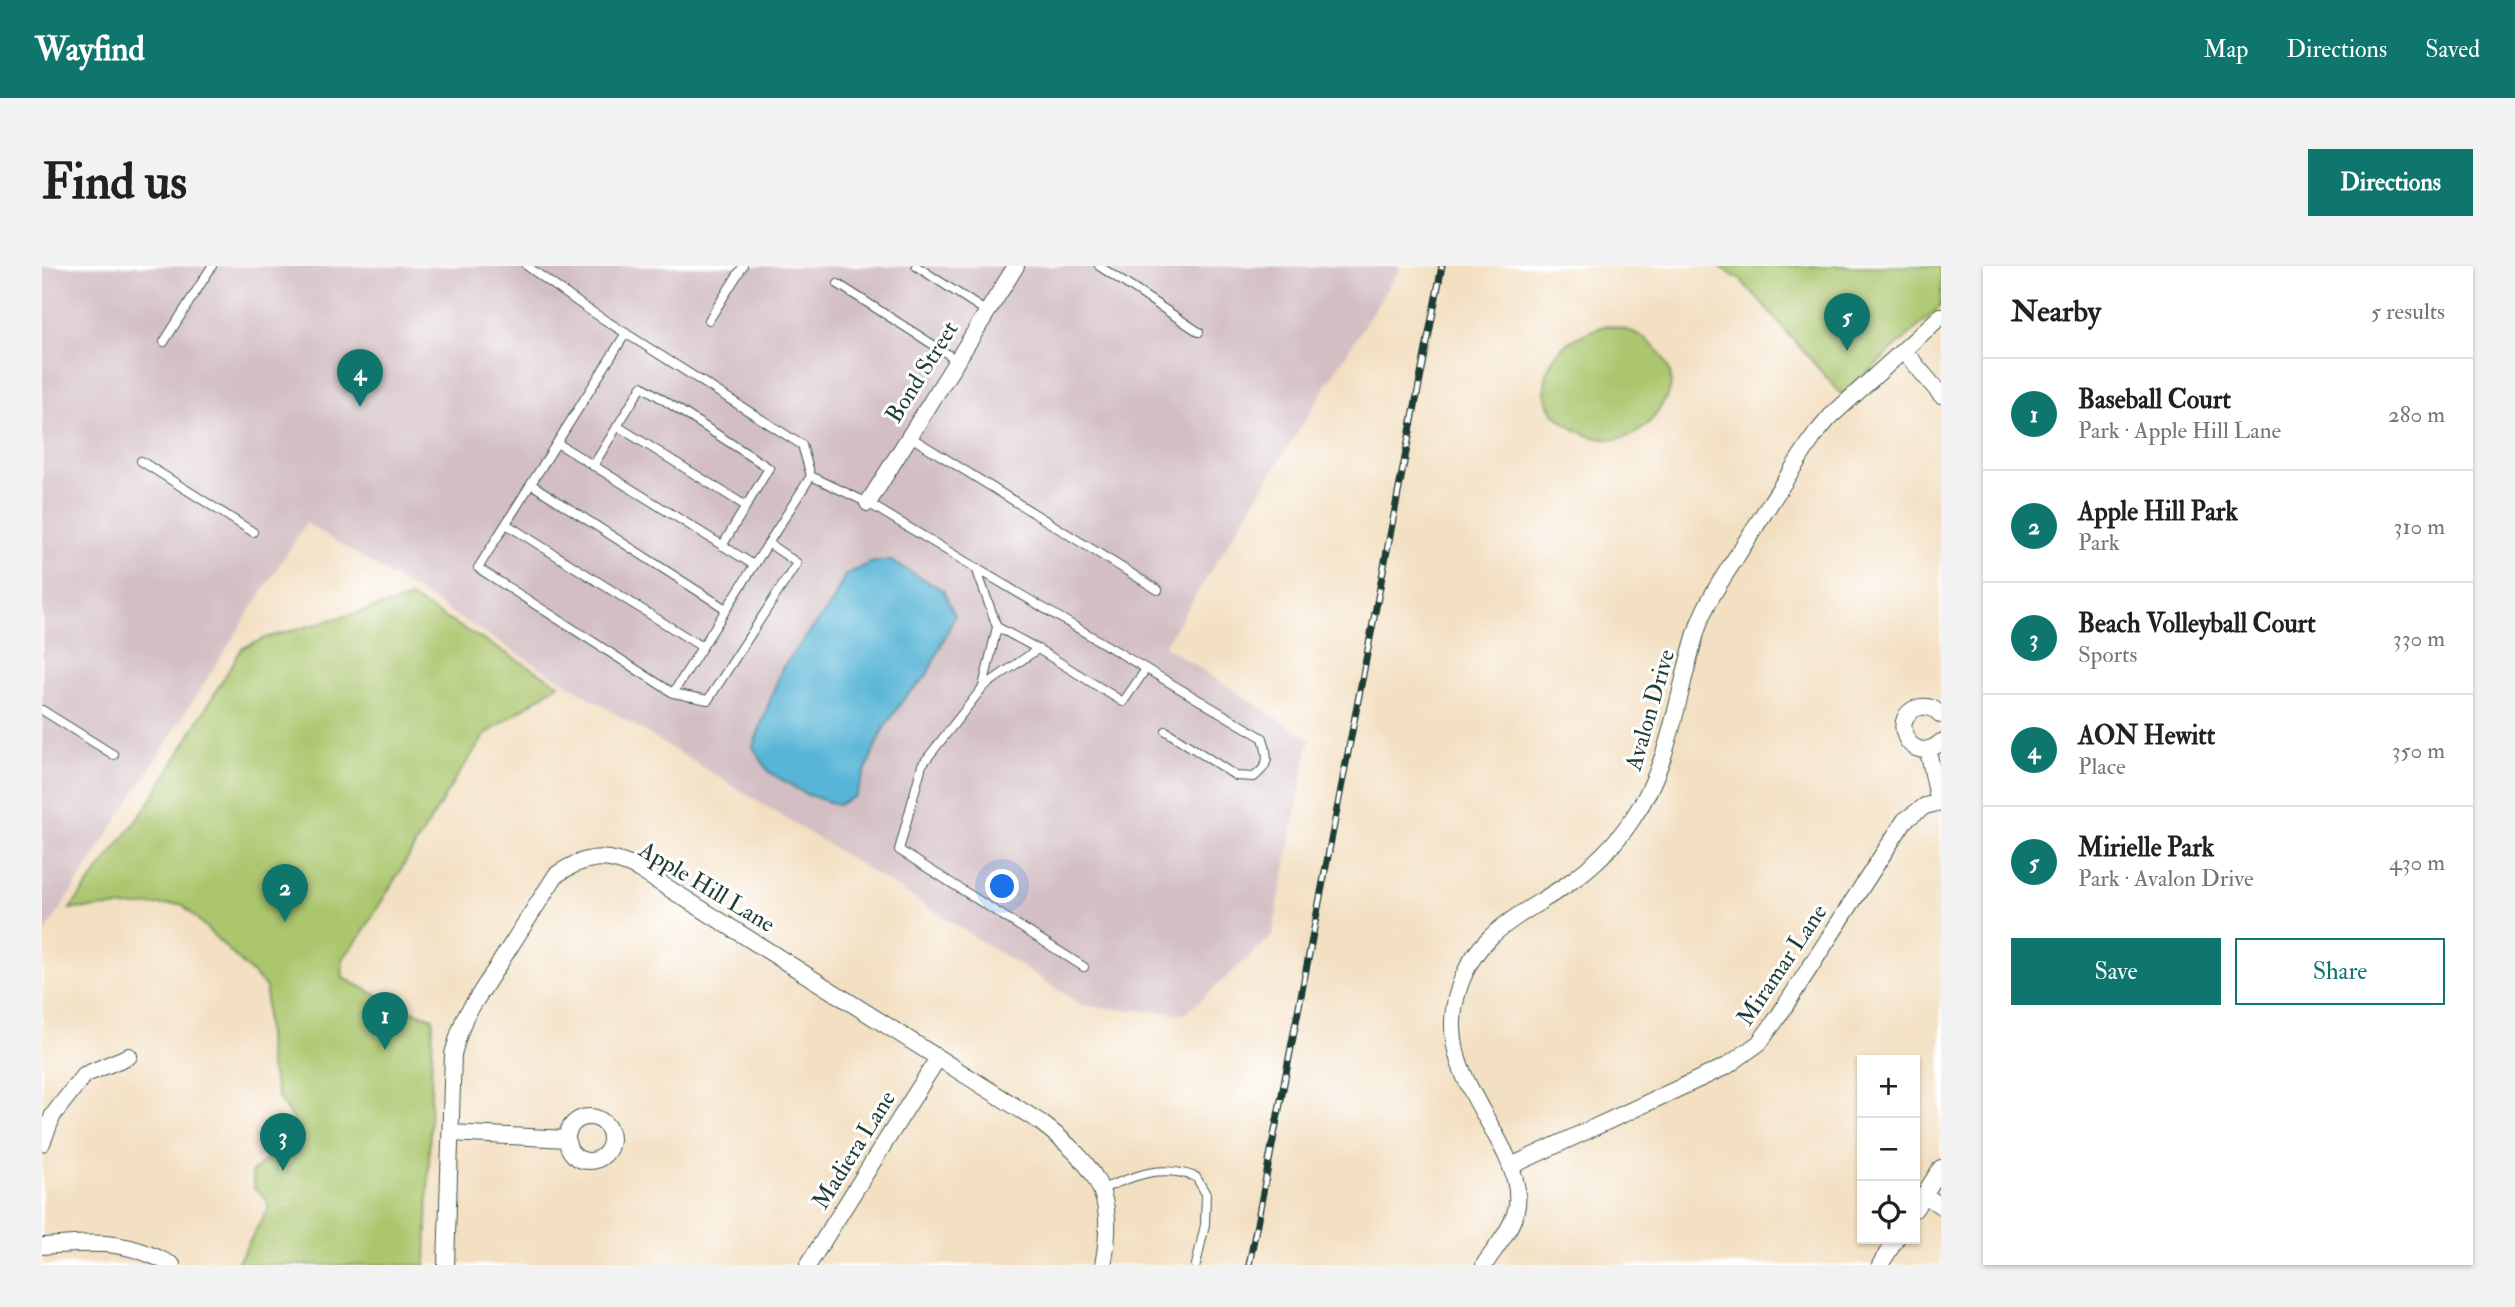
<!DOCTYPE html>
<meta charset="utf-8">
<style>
:root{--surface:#fff;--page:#f2f2f2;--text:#202124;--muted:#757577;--line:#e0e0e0;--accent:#0f766e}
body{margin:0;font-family:"IM FELL Double Pica",serif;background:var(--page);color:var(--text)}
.controls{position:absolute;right:21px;bottom:21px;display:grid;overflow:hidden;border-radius:0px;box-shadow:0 2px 5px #0004}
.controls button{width:63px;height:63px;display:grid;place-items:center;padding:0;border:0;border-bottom:2px solid var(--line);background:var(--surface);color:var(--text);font:35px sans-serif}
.you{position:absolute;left:961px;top:621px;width:24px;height:24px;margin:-18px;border:5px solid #fff;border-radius:50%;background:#1a73e8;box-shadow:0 0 0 10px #1a73e833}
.badge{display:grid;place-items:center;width:46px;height:46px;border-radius:50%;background:var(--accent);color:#fff;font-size:23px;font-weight:700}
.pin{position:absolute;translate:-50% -58px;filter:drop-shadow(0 2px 4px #0008)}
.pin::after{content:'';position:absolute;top:37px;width:24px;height:21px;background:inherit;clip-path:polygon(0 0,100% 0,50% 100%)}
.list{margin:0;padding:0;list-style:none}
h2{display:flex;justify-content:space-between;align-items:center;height:91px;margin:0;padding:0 28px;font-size:30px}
h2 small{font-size:23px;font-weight:400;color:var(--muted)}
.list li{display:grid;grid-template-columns:46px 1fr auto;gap:21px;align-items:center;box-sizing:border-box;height:112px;padding:0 28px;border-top:2px solid var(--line)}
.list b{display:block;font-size:26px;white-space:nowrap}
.list p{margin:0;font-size:23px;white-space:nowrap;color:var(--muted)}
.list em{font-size:23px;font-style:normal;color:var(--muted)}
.actions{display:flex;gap:14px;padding:21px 28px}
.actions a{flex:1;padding:16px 0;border:2px solid var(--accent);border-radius:0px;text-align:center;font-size:24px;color:var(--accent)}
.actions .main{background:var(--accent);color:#fff}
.icon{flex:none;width:38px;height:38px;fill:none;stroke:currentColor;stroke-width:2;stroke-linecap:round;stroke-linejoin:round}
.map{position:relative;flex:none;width:1899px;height:999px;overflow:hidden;border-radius:0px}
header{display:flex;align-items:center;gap:42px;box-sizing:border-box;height:98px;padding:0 35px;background:var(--accent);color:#fff}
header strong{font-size:33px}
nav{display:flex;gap:38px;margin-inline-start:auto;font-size:24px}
.intro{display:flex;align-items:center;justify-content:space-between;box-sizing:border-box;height:168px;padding:0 42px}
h1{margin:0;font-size:49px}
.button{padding:18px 32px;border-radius:0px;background:var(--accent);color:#fff;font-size:24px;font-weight:700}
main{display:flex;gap:42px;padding:0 42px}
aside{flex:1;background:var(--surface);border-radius:0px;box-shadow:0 2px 5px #0004}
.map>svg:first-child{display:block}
.industrial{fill:#d2bec3}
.green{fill:#abc66d;stroke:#658250;stroke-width:2}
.water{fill:#59b5d7;stroke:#3c7986;stroke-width:2}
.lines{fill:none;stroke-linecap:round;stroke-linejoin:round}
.lane-casing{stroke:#3f5549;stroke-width:10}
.street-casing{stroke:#3f5549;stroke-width:18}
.lane{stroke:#fff;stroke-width:8}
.street{stroke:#fff;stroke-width:16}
.rail-casing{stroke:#1f3d34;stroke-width:7}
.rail{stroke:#fff;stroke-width:4.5;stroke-dasharray:13;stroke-linecap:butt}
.labels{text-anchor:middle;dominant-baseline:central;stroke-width:6;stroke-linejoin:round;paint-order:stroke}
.street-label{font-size:24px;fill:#1f3d34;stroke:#fff}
</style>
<header>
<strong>Wayfind</strong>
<nav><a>Map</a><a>Directions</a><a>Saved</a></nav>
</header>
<div class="intro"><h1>Find us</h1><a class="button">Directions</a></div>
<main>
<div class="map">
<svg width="1899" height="999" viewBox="0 0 1899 999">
<rect width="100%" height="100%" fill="#fff"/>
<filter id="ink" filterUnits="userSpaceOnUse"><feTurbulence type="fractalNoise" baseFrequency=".0143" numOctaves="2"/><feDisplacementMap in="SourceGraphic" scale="14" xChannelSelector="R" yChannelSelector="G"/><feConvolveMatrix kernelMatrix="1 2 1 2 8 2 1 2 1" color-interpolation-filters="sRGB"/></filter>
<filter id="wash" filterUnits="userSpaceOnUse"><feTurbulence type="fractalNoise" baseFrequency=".00686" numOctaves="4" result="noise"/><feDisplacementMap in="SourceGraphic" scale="28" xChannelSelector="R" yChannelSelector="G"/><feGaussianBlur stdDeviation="1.57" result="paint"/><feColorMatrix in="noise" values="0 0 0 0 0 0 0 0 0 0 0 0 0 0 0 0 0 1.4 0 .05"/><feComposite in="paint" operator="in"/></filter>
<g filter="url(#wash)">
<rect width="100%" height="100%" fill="#f3dfc1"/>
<path class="industrial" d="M0 0H1359L1122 380 1268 473 1230 670 1143 748 1042 740 814 596 264 257 0 672Z"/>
<path class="green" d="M1676 0H1899V40L1800 129 1700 15Z
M1566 59C1576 62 1589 64 1597 69 1612 78 1630 97 1629 116 1629 127 1621 136 1616 145 1591 185 1547 179 1515 150 1508 144 1503 131 1503 121 1505 82 1532 70 1566 59Z
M369 332 517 418 444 468 412 515 320 668 300 694 301 712 359 741 391 752 384 999H194L227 941 223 931 212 922 210 906 258 865 237 833 227 798 224 756V721L140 638 28 643 106 539 200 382 223 372Z"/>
<path class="water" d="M847 294 901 324 913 350 884 411 863 431 839 467 813 530 796 539 764 528 727 506 711 481 740 402 790 337 803 309 828 297Z"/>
</g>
<g filter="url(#ink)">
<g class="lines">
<defs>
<path id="lane" d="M485 0 544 42 760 179 769 210 631 427
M874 0 945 46
M1057 0 1157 66
M796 18 915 94
M667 54 701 0
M584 67 436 302 631 427 666 434 755 297 726 277
M122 76 170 0
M575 160 704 240
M867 170 1116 324
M515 177 712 299
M99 195 211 266
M551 200 600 120 727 202 680 280
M769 210 826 237 934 302 955 361 941 421 880 499 857 584 1042 701
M489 218 684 343
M464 258 660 381
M934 302 1221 472C1226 491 1229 498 1212 511L1194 510 1124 465
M955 361 996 383
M941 421 996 383 1081 436 1104 403
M0 444 72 489
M1060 923C1095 909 1118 898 1154 911L1164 928 1163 959 1154 999"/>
<path id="street" d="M1862 85 1899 129
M826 237 974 0
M1899 449C1893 443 1888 440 1879 441 1844 447 1867 504 1899 476
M1886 484 1897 536
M525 873a22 22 0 1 1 44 0a22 22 0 1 1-44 0Z
M408 867 525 873
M0 877 11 849 42 809 87 790
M1469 900 1685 800 1717 777 1734 754 1863 554 1883 540 1899 536
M1882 929 1899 940
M1873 943 1899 902
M0 980C52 977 82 972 130 999
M404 999 411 788 416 771 423 751 514 609C543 589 565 587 596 603L998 856C1054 899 1075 927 1061 999
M766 999 896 792
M1442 999C1454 981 1472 961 1475 939 1477 921 1471 905 1464 889 1437 833 1395 788 1417 722 1435 665 1479 650 1524 619 1550 601 1574 578 1591 552 1631 494 1635 423 1657 358 1666 332 1684 308 1698 285 1723 246 1747 207 1773 169L1788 151 1899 50
M1838 999 1854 973"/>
</defs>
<use href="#lane" class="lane-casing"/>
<use href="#street" class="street-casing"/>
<use href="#lane" class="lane"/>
<use href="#street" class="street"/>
<defs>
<path id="rail" d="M1207 999 1400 0"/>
</defs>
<use href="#rail" class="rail-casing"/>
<use href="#rail" class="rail"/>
</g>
</g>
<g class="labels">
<g class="street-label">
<text transform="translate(880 106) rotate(-58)">Bond Street</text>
<text transform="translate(1608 444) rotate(-74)">Avalon Drive</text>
<text transform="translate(665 621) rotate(31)">Apple Hill Lane</text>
<text transform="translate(1740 699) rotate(-56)">Miramar Lane</text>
<text transform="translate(812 884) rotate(-58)">Madiera Lane</text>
</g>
</g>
</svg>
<div class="controls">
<button>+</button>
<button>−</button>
<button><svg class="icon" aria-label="locate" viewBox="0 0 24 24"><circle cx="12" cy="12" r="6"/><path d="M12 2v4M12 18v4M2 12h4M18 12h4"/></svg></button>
</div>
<div class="you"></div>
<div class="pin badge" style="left:343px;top:784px">1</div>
<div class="pin badge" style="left:243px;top:656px">2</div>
<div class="pin badge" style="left:241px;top:905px">3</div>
<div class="pin badge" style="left:318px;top:141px">4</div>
<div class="pin badge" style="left:1805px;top:85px">5</div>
</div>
<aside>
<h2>Nearby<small>5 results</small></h2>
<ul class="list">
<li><span class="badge">1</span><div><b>Baseball Court</b><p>Park · Apple Hill Lane</p></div><em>280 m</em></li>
<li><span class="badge">2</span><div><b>Apple Hill Park</b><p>Park</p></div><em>310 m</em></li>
<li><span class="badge">3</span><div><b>Beach Volleyball Court</b><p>Sports</p></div><em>330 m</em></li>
<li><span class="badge">4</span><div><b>AON Hewitt</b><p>Place</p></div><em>350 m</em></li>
<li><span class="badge">5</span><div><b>Mirielle Park</b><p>Park · Avalon Drive</p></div><em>430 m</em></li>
</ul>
<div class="actions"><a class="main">Save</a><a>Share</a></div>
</aside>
</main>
